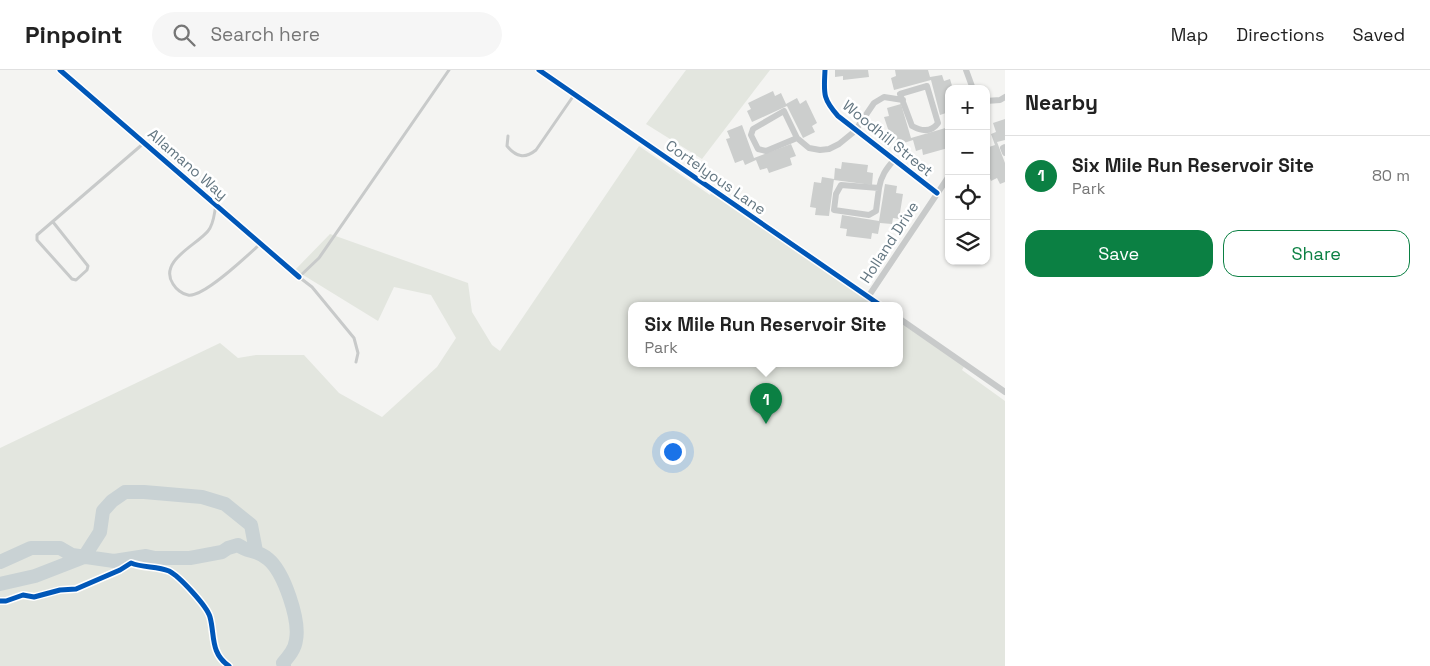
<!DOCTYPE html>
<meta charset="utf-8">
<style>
:root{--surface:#fff;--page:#f6f6f6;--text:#222;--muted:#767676;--line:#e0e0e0;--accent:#0b8043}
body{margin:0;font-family:"Space Grotesk",sans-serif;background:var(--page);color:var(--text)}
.controls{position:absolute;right:15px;top:15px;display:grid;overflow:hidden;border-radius:10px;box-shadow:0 1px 4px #0004}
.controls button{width:45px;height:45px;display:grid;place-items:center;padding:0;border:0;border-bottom:1px solid var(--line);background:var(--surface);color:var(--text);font:25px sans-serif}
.you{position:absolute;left:672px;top:381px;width:18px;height:18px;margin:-12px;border:4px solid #fff;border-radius:50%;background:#1a73e8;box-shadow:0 0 0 8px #1a73e833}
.badge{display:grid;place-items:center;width:32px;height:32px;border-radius:50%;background:var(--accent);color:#fff;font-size:16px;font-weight:700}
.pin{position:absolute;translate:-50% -41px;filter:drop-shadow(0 1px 2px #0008)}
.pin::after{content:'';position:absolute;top:26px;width:18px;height:15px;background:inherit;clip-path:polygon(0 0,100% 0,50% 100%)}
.popup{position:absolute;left:628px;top:232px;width:275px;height:65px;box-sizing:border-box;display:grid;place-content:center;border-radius:10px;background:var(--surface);filter:drop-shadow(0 1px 4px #0005);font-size:16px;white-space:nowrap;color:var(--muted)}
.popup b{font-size:19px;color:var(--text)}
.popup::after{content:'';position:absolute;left:50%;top:100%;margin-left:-10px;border:10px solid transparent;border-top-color:var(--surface)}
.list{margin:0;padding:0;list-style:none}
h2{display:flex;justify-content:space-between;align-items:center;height:65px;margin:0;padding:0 20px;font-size:21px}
h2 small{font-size:16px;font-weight:400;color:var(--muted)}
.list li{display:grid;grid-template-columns:32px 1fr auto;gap:15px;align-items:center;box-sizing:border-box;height:80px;padding:0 20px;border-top:1px solid var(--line)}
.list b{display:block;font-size:19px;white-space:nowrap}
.list p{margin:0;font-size:16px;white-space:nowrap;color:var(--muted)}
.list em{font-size:16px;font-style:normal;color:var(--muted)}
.actions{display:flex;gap:10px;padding:15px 20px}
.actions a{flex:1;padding:11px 0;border:1px solid var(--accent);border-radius:15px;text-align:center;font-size:18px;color:var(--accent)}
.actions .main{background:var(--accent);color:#fff}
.icon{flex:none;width:28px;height:28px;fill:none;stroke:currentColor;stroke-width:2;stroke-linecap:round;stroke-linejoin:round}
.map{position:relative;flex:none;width:1005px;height:596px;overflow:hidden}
header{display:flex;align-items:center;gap:30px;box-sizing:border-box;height:70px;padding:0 25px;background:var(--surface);border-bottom:1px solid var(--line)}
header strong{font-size:24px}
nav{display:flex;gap:28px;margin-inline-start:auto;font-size:18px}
.search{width:350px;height:45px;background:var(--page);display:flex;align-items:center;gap:12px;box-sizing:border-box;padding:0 18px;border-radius:28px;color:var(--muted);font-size:19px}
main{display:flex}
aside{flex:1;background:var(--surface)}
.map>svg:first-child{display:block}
.green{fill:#e3e6df}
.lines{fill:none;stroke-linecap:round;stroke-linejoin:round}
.river{stroke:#c9d2d4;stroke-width:14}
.building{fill:#cccecd}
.lane{stroke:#c8caca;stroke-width:3}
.street{stroke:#c8caca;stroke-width:6}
.cycleway-casing{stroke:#fff;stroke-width:8}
.cycleway{stroke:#0057b8;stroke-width:5}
.labels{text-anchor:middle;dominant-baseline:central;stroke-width:5;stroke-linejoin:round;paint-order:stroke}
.street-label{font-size:15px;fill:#647782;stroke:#fff}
</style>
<header>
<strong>Pinpoint</strong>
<div class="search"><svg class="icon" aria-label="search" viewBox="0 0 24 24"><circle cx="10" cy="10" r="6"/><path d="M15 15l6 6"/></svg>Search here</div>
<nav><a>Map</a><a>Directions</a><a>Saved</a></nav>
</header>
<main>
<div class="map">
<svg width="1005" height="596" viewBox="0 0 1005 596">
<rect width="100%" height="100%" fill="#f4f4f2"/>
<path class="green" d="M686 0H770L702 89 646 54Z
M639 76 710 125 712 121 877 235H632V293H900V251L965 295 962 300 1005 331V596H0V378L220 273 238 288 256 285H304L339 323 382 347 437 297 456 268 431 225 394 217 378 251 295 200 330 164 468 213 472 242 492 275 500 281Z"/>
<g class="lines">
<path class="river" d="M0 492 31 478H60L72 485 114 491 146 486 155 488H190L222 482 228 478 238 475C249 483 256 479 268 489 284 502 300 550 296 570 295 579 289 586 283 593L284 596
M0 514 35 506 84 487 100 462 103 441 112 431 125 422H144L202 427 225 434 251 455 256 481"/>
</g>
<path class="building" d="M835 0H868L869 7 843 10V6L835 7Z
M895 0H928L930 7 942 5 944 11 950 9 953 19H949V42L940 45 931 10 894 20 891 8 896 6Z
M773 21 775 26 781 23 786 34 797 28 800 34 806 30 817 53 812 56 815 62 803 68 787 36 752 52 747 41 751 39 748 33Z
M901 34 911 68 949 57V71L946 72 948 78 923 85 922 79 916 81 913 70 901 74 899 69 892 71 884 47 889 46 887 38Z
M1005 49V70L997 72 1005 93V112L1000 114 997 108 991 111 986 99V78L995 75 991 64 996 62 993 53Z
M742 55 754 88 791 74 796 86 790 88 792 95 769 103 767 98 760 100 756 90 745 95 743 90 735 93 726 69 730 68 727 61Z
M842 92 868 95 867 102 873 103 872 115 834 110 835 98 841 99Z
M822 107 834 109 829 146 815 145 816 138 810 137 814 112 821 113Z
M885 114 897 116 896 123 903 124 899 149 893 148 892 154 880 153 878 164 872 163 871 169 846 166 847 159 840 158 842 145 879 151Z"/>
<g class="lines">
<path class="lane" d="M508 66 507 76C516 87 525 89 536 80L574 25
M216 135C214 144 214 154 208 161 197 175 158 191 173 214 176 219 182 224 188 225 203 228 247 186 260 174
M53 152 88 196 87 200 76 210 72 209 37 170V165L144 73
M356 292 358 283 354 268 312 217 299 207 319 188 449 0"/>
<path class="street" d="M60 0 299 207
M539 0 880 235
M825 0C824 23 822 28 838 46L937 123
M966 0 973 19
M927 16 938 53C931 63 921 61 912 56L900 24Z
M986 31 1000 30 1005 27
M784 41 797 68 766 81 758 79 751 65 753 59Z
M797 68 809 78 820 80 829 79 839 74 855 61 874 33 884 27 903 30
M1005 77 1003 78 1005 83
M841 115 879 118 876 141 869 145 834 140 836 124Z
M879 118C881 106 886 99 894 90
M868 227 949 106
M900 249 1005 322"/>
<defs>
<path id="cycleway" d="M60 0 299 207
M539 0 880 235
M825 0C824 23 822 28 838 46L937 123
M0 531H6L23 525 34 527 60 520 76 519 120 500 131 493C143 498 157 496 169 501 179 506 207 536 210 547 215 565 210 583 229 596"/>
</defs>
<use href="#cycleway" class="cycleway-casing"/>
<use href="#cycleway" class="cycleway"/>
</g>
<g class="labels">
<g class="street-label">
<text transform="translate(888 68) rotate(39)">Woodhill Street</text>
<text transform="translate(188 94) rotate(41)">Allamano Way</text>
<text transform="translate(716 107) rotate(35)">Cortelyous Lane</text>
<text transform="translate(889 172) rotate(-57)">Holland Drive</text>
</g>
</g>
</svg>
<div class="controls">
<button>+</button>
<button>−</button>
<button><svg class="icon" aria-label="locate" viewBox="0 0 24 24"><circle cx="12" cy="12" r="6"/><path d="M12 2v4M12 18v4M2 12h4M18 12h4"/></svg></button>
<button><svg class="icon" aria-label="layers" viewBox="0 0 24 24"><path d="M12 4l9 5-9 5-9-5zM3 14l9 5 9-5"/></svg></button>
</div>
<div class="you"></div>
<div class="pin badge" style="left:766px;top:354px">1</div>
<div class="popup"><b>Six Mile Run Reservoir Site</b>Park</div>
</div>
<aside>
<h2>Nearby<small></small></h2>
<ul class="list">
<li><span class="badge">1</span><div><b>Six Mile Run Reservoir Site</b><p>Park</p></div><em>80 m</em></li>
</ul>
<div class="actions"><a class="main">Save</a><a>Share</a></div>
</aside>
</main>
